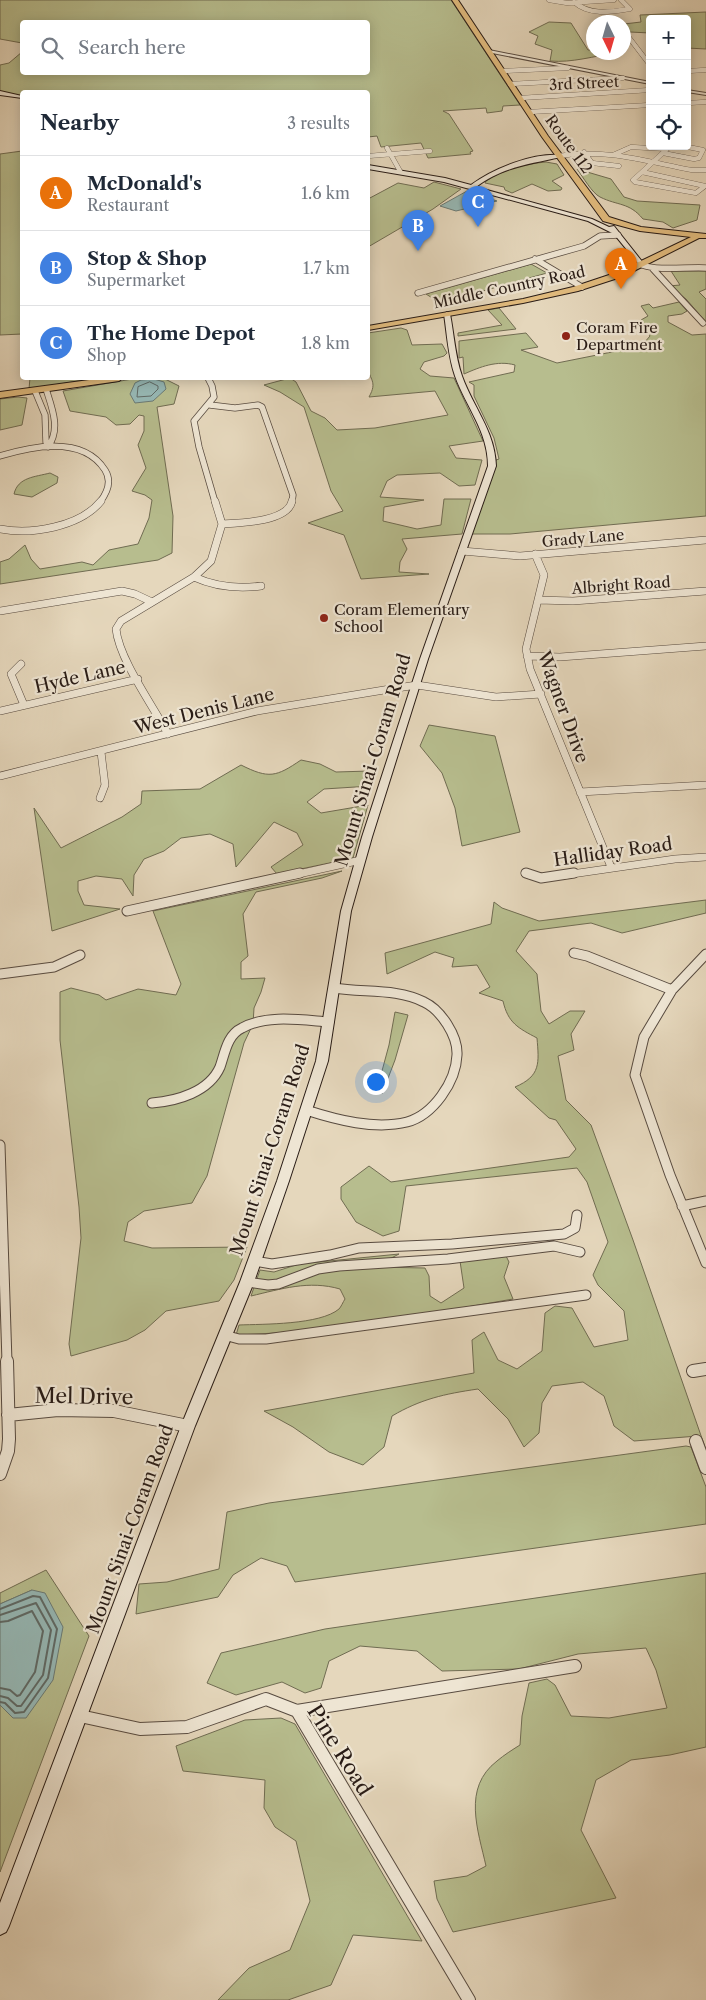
<!DOCTYPE html>
<meta charset="utf-8">
<style>
:root{--surface:#fff;--page:#f6f6f7;--text:#1f2937;--muted:#747a83;--line:#e0e1e3;--accent:#b45309}
body{margin:0;font-family:"Libre Caslon Text",serif;background:var(--page);color:var(--text)}
.controls{position:absolute;right:15px;top:15px;display:grid;overflow:hidden;border-radius:5px;box-shadow:0 2px 12px #0003}
.controls button{width:45px;height:45px;display:grid;place-items:center;padding:0;border:0;border-bottom:1px solid var(--line);background:var(--surface);color:var(--text);font:25px sans-serif}
.compass{position:absolute;left:586px;top:15px;width:45px;height:45px;border-radius:50%;background:var(--surface);box-shadow:0 2px 12px #0003;rotate:175deg}
.you{position:absolute;left:375px;top:1081px;width:18px;height:18px;margin:-12px;border:4px solid #fff;border-radius:50%;background:#1a73e8;box-shadow:0 0 0 8px #1a73e833}
.badge{display:grid;place-items:center;width:32px;height:32px;border-radius:50%;background:var(--accent);color:#fff;font-size:16px;font-weight:700}
.pin{position:absolute;translate:-50% -41px;filter:drop-shadow(0 1px 2px #0008)}
.pin::after{content:'';position:absolute;top:26px;width:18px;height:15px;background:inherit;clip-path:polygon(0 0,100% 0,50% 100%)}
.list{margin:0;padding:0;list-style:none}
h2{display:flex;justify-content:space-between;align-items:center;height:65px;margin:0;padding:0 20px;font-size:21px}
h2 small{font-size:16px;font-weight:400;color:var(--muted)}
.list li{display:grid;grid-template-columns:32px 1fr auto;gap:15px;align-items:center;box-sizing:border-box;height:75px;padding:0 20px;border-top:1px solid var(--line)}
.list b{display:block;font-size:19px;white-space:nowrap}
.list p{margin:0;font-size:16px;white-space:nowrap;color:var(--muted)}
.list em{font-size:16px;font-style:normal;color:var(--muted)}
.icon{flex:none;width:28px;height:28px;fill:none;stroke:currentColor;stroke-width:2;stroke-linecap:round;stroke-linejoin:round}
.map{position:relative;flex:none;width:706px;height:2000px;overflow:hidden}
.search{position:absolute;background:var(--surface);box-shadow:0 2px 12px #0003;left:20px;top:20px;width:350px;height:55px;display:flex;align-items:center;gap:12px;box-sizing:border-box;padding:0 18px;border-radius:5px;color:var(--muted);font-size:19px}
.panel{position:absolute;background:var(--surface);box-shadow:0 2px 12px #0003;left:20px;top:90px;width:350px;height:290px;border-radius:5px}
.map>svg:first-child{display:block}
.green{fill:#b7bd8e;stroke:#706c52}
.water{fill:#96b8b5;stroke:#6a7a75}
.lines{fill:none;stroke-linecap:round;stroke-linejoin:round}
.shore-far1{stroke:#606a66;stroke-width:1}
.shore{stroke:#606a66;stroke-width:2}
.minor-far4-casing{stroke:#584b40;stroke-width:5}
.minor-far3-casing{stroke:#584b40;stroke-width:7}
.minor-far2-casing{stroke:#584b40;stroke-width:8}
.minor-far1-casing{stroke:#584b40;stroke-width:11}
.minor-casing{stroke:#584b40;stroke-width:14}
.tertiary-casing{stroke:#584b40;stroke-width:2}
.secondary-casing{stroke:#291c16;stroke-width:2}
.primary-casing{stroke:#291c16;stroke-width:2}
.minor-far4{stroke:#eee5d3;stroke-width:4.5}
.minor-far3{stroke:#eee5d3;stroke-width:5.5}
.minor-far2{stroke:#eee5d3;stroke-width:7}
.minor-far1{stroke:#eee5d3;stroke-width:9}
.minor{stroke:#eee5d3;stroke-width:12}
.tertiary{fill:#eee5d3;fill-rule:evenodd}
.secondary{fill:#eee5d3;fill-rule:evenodd}
.primary{fill:#e2bc7e;fill-rule:evenodd}
.poi-dot{fill:#8f2418;stroke:#eee5d3;stroke-width:2}
.labels{text-anchor:middle;dominant-baseline:central;stroke-width:4.5;stroke-linejoin:round;paint-order:stroke}
.far-street-label{font-size:15px;fill:#291c16;stroke:#eee5d3}
.far-poi-label{font-size:15px;fill:#291c16;stroke:#eee5d3;text-anchor:start}
.street-label{font-size:18px;fill:#291c16;stroke:#eee5d3}
.near-street-label{font-size:21px;fill:#291c16;stroke:#eee5d3}
</style>
<div class="map">
<svg width="706" height="2000" viewBox="0 0 706 2000">
<rect width="100%" height="100%" fill="#e5d7bc"/>
<filter id="stains"><feTurbulence type="fractalNoise" baseFrequency=".004" numOctaves="4"/><feColorMatrix values="0 0 0 0 .2 0 0 0 0 .09 0 0 0 0 .02 0 0 0 .5 -.17"/></filter>
<radialGradient id="worn" r=".72"><stop offset=".6" stop-color="#630" stop-opacity="0"/><stop offset="1" stop-color="#630" stop-opacity=".3"/></radialGradient>
<path class="green" d="M0 0H451L520 105 503 106 502 111 487 113 486 108 443 111 449 114 473 151 470 152 471 154 428 158 421 143 381 147 377 136 368 137V92H22V96L0 93V65L9 63 22 52V72H368V22H22V43L0 39Z
M706 12V49L687 48V19H650V33L630 32 624 24 641 22 640 15Z
M549 22 571 23 588 50H593L594 52 616 53C594 56 572 63 550 61L552 50 535 44 538 36 529 32Z
M22 151V334L0 335V154Z
M546 162 557 164 564 175 552 181 562 188 561 190 548 191 532 184 512 193 505 190 504 187 485 183 486 181C505 169 524 164 546 162Z
M577 169 611 179 624 197 637 201 700 205 697 220 673 228 663 222 643 219C629 202 618 206 600 197 592 193 583 177 577 169Z
M434 182 461 189 433 209 368 247V199L398 183 424 188Z
M531 264 547 273 440 303 426 294Z
M671 271H706V289L699 292 706 299V322L686 299 669 286 680 285Z
M679 302 687 311 682 314 668 316V322L692 335 706 334V516L510 534H471L496 460 499 459 494 438 474 396V385L469 382 514 372 515 365C497 360 480 367 464 374L463 357 459 358V341L526 333 538 347 521 350 557 363 612 352 644 343 650 336 641 320 648 316 641 306 649 304 653 308Z
M499 308 516 329 458 336V333L502 325 488 310Z
M401 328 407 330 412 345 442 344 447 353 444 356 424 362 420 369 430 376 454 378 483 441 449 446 456 458 482 460 475 485 459 486 440 473 397 475 387 481 380 497 424 500 384 507 383 521 417 529 441 525 444 499H471L462 534 402 539 407 549 400 562 399 572 429 574 361 579 344 535 308 523 343 511 331 491 304 407 280 392 264 385 290 378 296 382 311 411 325 418 337 430 375 428 448 415 435 391 369 397C378 381 369 380 368 367 367 356 367 344 368 333Z
M30 378H97L29 389Z
M138 378H163L179 386 174 404 157 407 173 516 172 553 158 560 0 584V562L9 559 25 545 31 559 40 569 82 562 93 565 109 550 138 544 149 518 152 500 145 495 132 491 146 468 138 445 144 431V416L139 415 130 424 116 425 106 417 70 411 63 391Z
M18 397 27 398 22 425 0 430V399Z
M50 473 58 477 57 483 32 497 14 494C18 477 35 477 50 473Z
M429 725 495 736 520 832 462 846 455 808 442 773 420 746Z
M301 760 320 764 336 772 370 771 371 786 324 789 307 802 321 813 368 805 353 858 277 874 271 867 303 845 297 833 274 822 236 867 233 844 210 834 181 838 164 851 144 859 134 875 133 896 122 879 96 876 78 881V891L84 905 120 909 52 931 34 808 61 848 122 817 141 804 142 791 200 789 241 765C269 779 276 777 301 760Z
M342 871 322 878 256 892 243 914 248 956 241 962V979L265 978 261 992 254 1008 253 1024 244 1043 207 1176 192 1203 144 1211 128 1222 124 1241 152 1248 247 1247 234 1280 219 1301 166 1311 145 1330 127 1340 71 1356 69 1344 81 1238 79 1207 60 1040V992L71 988 99 995 106 1000 138 989 176 995 181 984 153 911Z
M706 900V913L622 933 591 923 529 931 516 951 537 974 541 1011 549 1024 570 1011H585L571 1034 574 1050 558 1056 566 1100 591 1125 633 1240 706 1450H704L698 1436 634 1441 614 1426 604 1396 583 1382 552 1386 542 1403 539 1433 524 1447 508 1419 478 1389C444 1394 421 1399 392 1416L384 1447 363 1465 329 1452 293 1427 264 1411 474 1373 472 1340 484 1332 498 1360 517 1369 542 1351 545 1313 555 1306 572 1308 594 1347 628 1340 624 1311 598 1285 593 1275 608 1242 587 1182 577 1168 406 1186 399 1231 383 1236 356 1222 341 1199V1187L369 1166 391 1182 569 1157 576 1149 556 1120 549 1118 515 1087C541 1076 539 1063 537 1038 518 1028 508 1023 503 1001L479 993 490 987 477 965 452 967 454 958 435 952 387 974 385 953 491 924 494 902 502 908 539 921Z
M395 1012 408 1015 395 1060 382 1094 379 1082 389 1045Z
M399 1254 374 1267 425 1268 429 1276 430 1296 441 1303 464 1288 460 1261 506 1256 509 1262 504 1277 513 1299C421 1315 329 1332 236 1335L239 1325C263 1324 320 1325 339 1309 341 1307 343 1302 345 1299L340 1289C309 1280 281 1289 251 1296L260 1270 274 1272 299 1264Z
M686 1446 691 1447 706 1487V1524L295 1582 287 1566 261 1558 233 1575 218 1597 136 1614 139 1584 167 1582 219 1569 227 1512 269 1503Z
M46 1570 89 1636 0 1872V1705L13 1718 32 1590 0 1604V1593Z
M706 1573V1747L670 1755 631 1760 596 1780 581 1830 616 1898 453 1932 437 1899 434 1881 467 1876 486 1866C478 1830 462 1788 497 1761 504 1755 512 1750 520 1745L522 1716 529 1683 547 1679 555 1685 571 1716 609 1718 667 1708 656 1670 646 1648 578 1654 519 1669 442 1671 417 1651 360 1646 329 1661 321 1688 305 1693 282 1682 236 1695 207 1683 221 1653 325 1629Z
M281 1718 295 1724 422 1941 353 1935 331 1985 288 2000H218L249 1968 290 1950 310 1901 296 1841 275 1827 264 1808 265 1780 183 1771 176 1746 245 1720Z"/>
<path class="water" d="M467 191 497 201 456 211 440 206Z
M154 379 164 382 166 389 153 401 135 403 130 394 135 383 141 380Z
M32 1590 45 1593 63 1627 53 1680 26 1718H13L0 1705V1604Z"/>
<g class="lines">
<path class="shore-far1" d="M150 382 158 386V389L151 396 137 397 138 387Z"/>
<path class="shore" d="M0 1609 33 1596 40 1597 57 1629 48 1678 24 1712 15 1713 5 1703 0 1702
M0 1615 36 1603 51 1630 43 1675 21 1706H17L8 1698 0 1696
M0 1622 8 1621 32 1611 43 1631 35 1672 20 1695 17 1696 10 1690 0 1688"/>
<defs>
<path id="minor-far4" d="M549 0 567 3 614 0
M574 2C590 16 611 12 630 9L621 0
M614 19 617 22
M624 31 650 65
M502 71 568 68
M687 71 706 70
M510 84 623 78
M520 98 650 90
M687 103 706 102
M529 112 650 105
M387 148 400 171
M584 152 592 163 619 166
M663 153 694 159 699 158 703 150 683 146
M613 155 631 147 667 149 642 172
M368 156 430 151
M559 156C604 148 648 162 692 170H706
M642 172 705 186 696 193 635 182 633 180Z"/>
<path id="minor-far3" d="M535 259 582 287
M642 265C659 271 686 267 706 268
M653 269 703 323
M418 293 584 246 600 236 618 235
M208 378 212 386 214 397 194 421 199 447 215 502
M35 391 45 415 46 442 48 447C61 429 52 408 46 389
M210 405 235 408 258 405 262 407 293 495 292 502
M0 456C32 446 83 435 105 470 112 481 107 493 100 502"/>
<path id="minor-far2" d="M222 524C239 523 288 522 292 501
M0 529C31 535 80 527 101 501
M462 551 520 556 706 540
M535 554 544 575 526 649 530 669 611 867
M194 577C216 587 237 589 261 586
M538 600 573 601 706 591
M0 611 122 591 135 594 152 602
M527 656 560 657 706 646
M21 664 11 674 24 705
M0 711 138 679
M168 734C153 706 119 659 116 629L121 621 194 577 211 561 222 524 215 501
M0 776 257 711 390 689 417 685 496 697 541 694
M580 792 706 785
M100 798 105 785 101 752
M525 873 530 875
M294 875 361 860
M565 875 675 859 706 857"/>
<path id="minor-far1" d="M526 873 541 878 574 873
M127 911 300 873
M574 953 587 956 672 990
M706 954 672 990 644 1037 635 1075 670 1175 706 1263
M0 974 54 967 80 955
M152 1103C177 1101 209 1092 220 1067 225 1053 227 1035 242 1028 267 1014 302 1020 329 1022
M306 1110C337 1120 375 1130 407 1122 433 1115 456 1082 457 1055 458 1036 441 1010 424 1002 397 988 363 993 334 988
M0 1145 7 1362
M682 1206 706 1201
M254 1261 272 1264 330 1255 359 1248 452 1244 564 1234 575 1228 577 1215
M247 1282 268 1285 278 1284 318 1269 339 1266 448 1259 554 1246 580 1252
M224 1335 239 1339H266L586 1295"/>
<path id="minor" d="M693 1371 706 1369
M8 1415 58 1410 114 1411 188 1426
M696 1441 706 1468
M0 1474 8 1451 9 1439 7 1361
M297 1711 575 1666
M80 1716 140 1729 187 1727 266 1699 297 1711 469 2000"/>
<path id="tertiary" d="M489 50 650 82V84L487 52Z
M687 90 706 93V95L687 92Z"/>
<path id="secondary" d="M0 91 22 96V98L0 95Z
M561 155V157C530 164 502 167 476 187L592 219 609 227 614 226 644 264V266H640L614 234 588 221 444 182 368 169V165L445 178 471 185C494 168 532 153 561 155Z
M447 312 450 314C454 334 455 356 462 376 473 407 495 431 496 466L428 659 372 837 351 911 328 1061 289 1181 254 1282 195 1426 9 1926 6 1932 0 1935V1903L181 1426 240 1282 277 1181 316 1061 341 911 362 837 420 659 488 466C488 431 466 407 455 376 448 356 447 334 444 314Z"/>
<path id="primary" d="M452 0H458L548 136 609 217 641 227 706 234V238H699L624 276 578 291 523 303 368 330V326L523 299 573 287 618 272 691 237 640 231 603 221 542 137Z
M104 378H123L119 381 0 398V392Z"/>
</defs>
<use href="#minor-far4" class="minor-far4-casing"/>
<use href="#minor-far3" class="minor-far3-casing"/>
<use href="#minor-far2" class="minor-far2-casing"/>
<use href="#minor-far1" class="minor-far1-casing"/>
<use href="#minor" class="minor-casing"/>
<use href="#tertiary" class="tertiary-casing"/>
<use href="#secondary" class="secondary-casing"/>
<use href="#primary" class="primary-casing"/>
<use href="#minor-far4" class="minor-far4"/>
<use href="#minor-far3" class="minor-far3"/>
<use href="#minor-far2" class="minor-far2"/>
<use href="#minor-far1" class="minor-far1"/>
<use href="#minor" class="minor"/>
<use href="#tertiary" class="tertiary"/>
<use href="#secondary" class="secondary"/>
<use href="#primary" class="primary"/>
</g>
<g class="poi-dot">
<circle cx="566" cy="336" r="5"/>
<circle cx="324" cy="618" r="5"/>
</g>
<g class="labels">
<g class="far-street-label">
<text transform="translate(584 83) rotate(-3)">3rd Street</text>
<text transform="translate(569 144) rotate(54)">Route 112</text>
<text transform="translate(509 287) rotate(-12)">Middle Country Road</text>
<text transform="translate(583 538) rotate(-5)">Grady Lane</text>
<text transform="translate(621 585) rotate(-4)">Albright Road</text>
</g>
<g class="far-poi-label">
<text x="576" y="327">Coram Fire<tspan x="576" dy="17">Department</tspan></text>
<text x="334" y="609">Coram Elementary<tspan x="334" dy="17">School</tspan></text>
</g>
<g class="street-label">
<text transform="translate(80 677) rotate(-13)">Hyde Lane</text>
<text transform="translate(563 707) rotate(70)">Wagner Drive</text>
<text transform="translate(204 711) rotate(-14)">West Denis Lane</text>
<text transform="translate(373 760) rotate(-73)">Mount Sinai-Coram Road</text>
<text transform="translate(613 852) rotate(-8)">Halliday Road</text>
<text transform="translate(270 1150) rotate(-72)">Mount Sinai-Coram Road</text>
<text transform="translate(130 1529) rotate(-70)">Mount Sinai-Coram Road</text>
</g>
<g class="near-street-label">
<text transform="translate(84 1396) rotate(1)">Mel Drive</text>
<text transform="translate(340 1750) rotate(58)">Pine Road</text>
</g>
</g>
<rect width="100%" height="100%" filter="url(#stains)"/>
<rect width="100%" height="100%" fill="url(#worn)"/>
</svg>
<div class="controls">
<button>+</button>
<button>−</button>
<button><svg class="icon" aria-label="locate" viewBox="0 0 24 24"><circle cx="12" cy="12" r="6"/><path d="M12 2v4M12 18v4M2 12h4M18 12h4"/></svg></button>
</div>
<svg class="compass" viewBox="-18 -18 36 36"><path d="M0-13l5 13h-10z" fill="#e53935"/><path d="M0 13l5-13h-10z" fill="#747a83"/></svg>
<div class="you"></div>
<div class="pin badge" style="left:621px;top:289px;background:#e8710a">A</div>
<div class="pin badge" style="left:418px;top:251px;background:#3f7fe0">B</div>
<div class="pin badge" style="left:478px;top:227px;background:#3f7fe0">C</div>
<div class="search"><svg class="icon" aria-label="search" viewBox="0 0 24 24"><circle cx="10" cy="10" r="6"/><path d="M15 15l6 6"/></svg>Search here</div>
<section class="panel">
<h2>Nearby<small>3 results</small></h2>
<ul class="list">
<li><span class="badge" style="background:#e8710a">A</span><div><b>McDonald's</b><p>Restaurant</p></div><em>1.6 km</em></li>
<li><span class="badge" style="background:#3f7fe0">B</span><div><b>Stop &amp; Shop</b><p>Supermarket</p></div><em>1.7 km</em></li>
<li><span class="badge" style="background:#3f7fe0">C</span><div><b>The Home Depot</b><p>Shop</p></div><em>1.8 km</em></li>
</ul>
</section>
</div>
